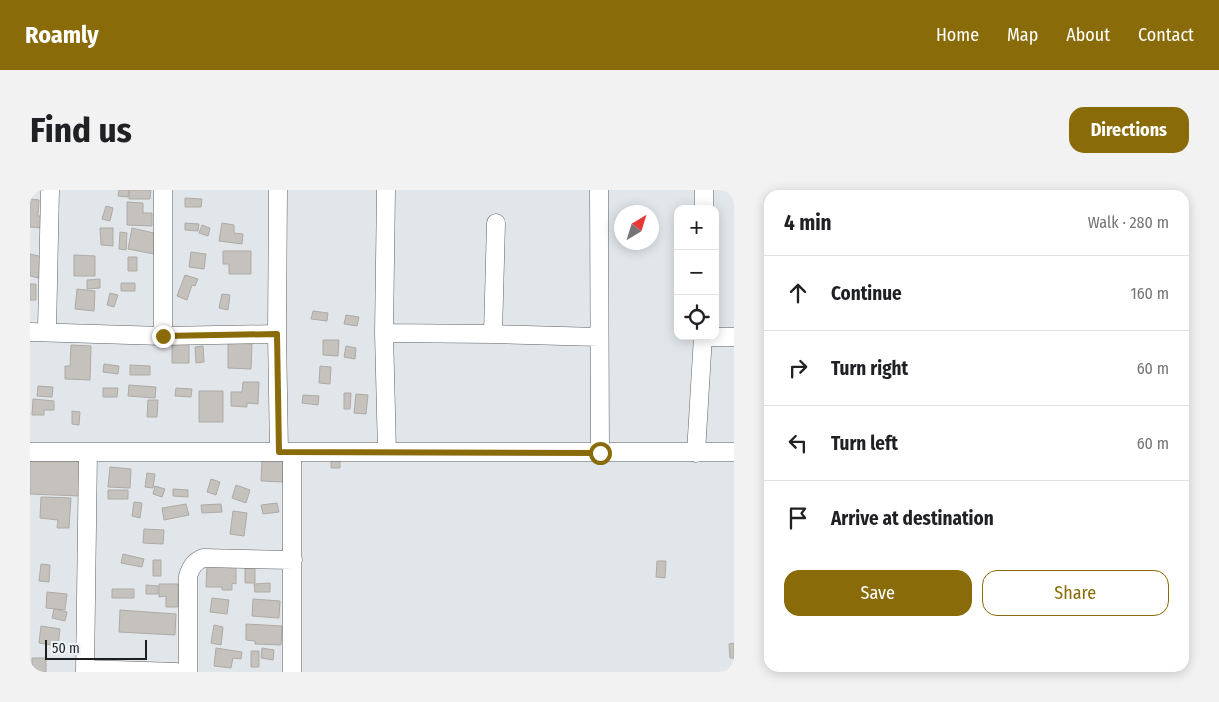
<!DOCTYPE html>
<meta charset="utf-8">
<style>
:root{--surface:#fff;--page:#f2f2f2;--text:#202124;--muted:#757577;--line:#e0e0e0;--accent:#896b09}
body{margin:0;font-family:"Fira Sans Condensed",sans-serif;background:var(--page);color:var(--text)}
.controls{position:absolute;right:15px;top:15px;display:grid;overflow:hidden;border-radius:10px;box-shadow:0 2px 12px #0003}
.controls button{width:45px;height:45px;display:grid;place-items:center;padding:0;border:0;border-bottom:1px solid var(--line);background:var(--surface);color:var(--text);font:25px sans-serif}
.compass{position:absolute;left:584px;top:15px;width:45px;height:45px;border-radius:50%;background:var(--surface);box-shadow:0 2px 12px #0003;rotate:38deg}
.scale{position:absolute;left:15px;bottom:12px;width:102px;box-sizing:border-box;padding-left:5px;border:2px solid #1e1f21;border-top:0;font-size:14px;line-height:18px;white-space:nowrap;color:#1e1f21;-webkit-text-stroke:4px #eef3f8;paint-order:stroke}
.stop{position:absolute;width:15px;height:15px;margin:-11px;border:4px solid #896b09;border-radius:50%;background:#fff}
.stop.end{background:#896b09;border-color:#fff;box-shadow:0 1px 5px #0008}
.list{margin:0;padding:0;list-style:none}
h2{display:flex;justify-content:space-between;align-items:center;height:65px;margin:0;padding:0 20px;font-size:21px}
h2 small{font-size:16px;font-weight:400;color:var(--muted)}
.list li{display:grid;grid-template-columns:32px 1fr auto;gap:15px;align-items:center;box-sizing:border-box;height:75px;padding:0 20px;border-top:1px solid var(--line)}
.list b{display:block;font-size:19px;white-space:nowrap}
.list em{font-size:16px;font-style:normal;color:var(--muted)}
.actions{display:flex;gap:10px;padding:15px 20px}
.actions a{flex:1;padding:11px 0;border:1px solid var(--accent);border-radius:15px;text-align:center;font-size:18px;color:var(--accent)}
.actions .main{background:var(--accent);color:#fff}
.icon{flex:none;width:28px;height:28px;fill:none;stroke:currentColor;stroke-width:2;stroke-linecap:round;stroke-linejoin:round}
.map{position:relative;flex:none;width:704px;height:482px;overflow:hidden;border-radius:15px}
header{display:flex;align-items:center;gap:30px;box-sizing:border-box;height:70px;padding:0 25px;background:var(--accent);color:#fff}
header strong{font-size:24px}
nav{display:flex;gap:28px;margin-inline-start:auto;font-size:18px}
.intro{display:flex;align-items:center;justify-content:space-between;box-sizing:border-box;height:120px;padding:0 30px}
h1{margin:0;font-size:35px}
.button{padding:12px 22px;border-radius:15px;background:var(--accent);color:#fff;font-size:18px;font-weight:700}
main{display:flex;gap:30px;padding:0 30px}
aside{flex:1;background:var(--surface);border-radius:15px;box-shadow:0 2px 12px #0003}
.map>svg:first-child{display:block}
.building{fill:#c5c1bc;stroke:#aeaaa5}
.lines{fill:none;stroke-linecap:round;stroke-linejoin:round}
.minor-casing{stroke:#5d6265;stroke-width:19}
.minor{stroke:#fff;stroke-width:18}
.route{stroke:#896b09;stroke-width:6}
</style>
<header>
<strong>Roamly</strong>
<nav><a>Home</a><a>Map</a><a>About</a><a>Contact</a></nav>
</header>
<div class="intro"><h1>Find us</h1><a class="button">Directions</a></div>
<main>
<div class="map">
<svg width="704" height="482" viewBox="0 0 704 482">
<rect width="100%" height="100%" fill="#e1e6eb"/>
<path class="building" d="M89 0H99L98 7 88 6Z
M99 0H121L120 9H99Z
M155 8 172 9 171 17H155Z
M0 9 9 10 8 26H13L12 38 0 37Z
M97 12 113 13V23H122V36L97 35Z
M76 16 83 18 80 31 72 29Z
M155 33 169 34 168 41 155 40Z
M192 33 204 35V43L213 44 212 54 189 51Z
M172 35 180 38 178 46 169 43Z
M70 38H83V56L71 55Z
M102 38 128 44 124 64 98 59Z
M90 42 97 43 96 60 89 59Z
M193 61H221V84H199V74H193Z
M161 62 176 64 174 79 159 77Z
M0 64 13 67 9 88 0 86Z
M44 65 65 66V86H44Z
M98 67H107V81H98Z
M155 85 168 89 165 96 162 95 157 110 147 106Z
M70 89V98L57 99V90Z
M91 93H105V101H91Z
M0 94H6V110H0Z
M47 99 65 101 64 121 45 119Z
M80 103 88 105 84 117 77 115Z
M192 104 200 105 198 120 189 118Z
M283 121 298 123 297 131 281 129Z
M316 125 329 127 327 136 314 134Z
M293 150H309L308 166 293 165Z
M198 153 222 154 221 179 198 178Z
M142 154H159V173H142Z
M41 155 61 156 60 190 35 189V176H40Z
M173 156 174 172 166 173 165 157Z
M316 156 326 158 325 169 314 167Z
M74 174 89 176 88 184 73 182Z
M100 175 120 176V185H100Z
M290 176 301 177 300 194 289 193Z
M213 192H229L228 214 217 213V217L201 216V202H212Z
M99 195 126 197 125 208 98 206Z
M8 196 23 197 22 207 7 206Z
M73 198H88L87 207H73Z
M146 198 162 199 161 207 145 206Z
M169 201H193V232H169Z
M314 203H321L320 219H314Z
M326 204 338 205 336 224 324 223Z
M273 205 289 206 288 215 272 213Z
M3 209 24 211V220H14V225H2Z
M118 210H128L127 227H117Z
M42 221 50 222 49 235 42 234Z
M0 267 51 269 50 306 0 304Z
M232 269 254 270 253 292 231 291Z
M301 270H310V278H301Z
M80 277 101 279 100 298 78 297Z
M117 283 125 284 123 298 115 297Z
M181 289 190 292 186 305 177 302Z
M206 295 220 300 216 313 202 308Z
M125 296 135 299 132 307 123 304Z
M143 299 158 300V307L143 306Z
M78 300H98V309H78Z
M11 307 41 308 39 338H27L28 330 10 328Z
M104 312 112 313 110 328 102 326Z
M247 313 249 322 233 324 231 315Z
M156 314 159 325 134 330 132 318Z
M191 314 192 322 172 323 171 315Z
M203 321 217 323 214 346 200 344Z
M114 339 134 340 133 354 113 353Z
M93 364 114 369 112 377 91 373Z
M123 370H131V386H123Z
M627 371H636L635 388 626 387Z
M11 374 20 375 19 392 9 391Z
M177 375 206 376V394L202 393V400H192V397H176Z
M215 378H225V393H215Z
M240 393V402H225L224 394Z
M129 394H148V417H136V406L129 407Z
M116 395 128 396V404H116Z
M82 399H104V408H82Z
M17 402 37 404 35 420 16 418Z
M182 408 199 410 197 424 180 422Z
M223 409 250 411 249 428 222 426Z
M24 419 37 422 35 431 22 428Z
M90 420 146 424 145 445 89 442Z
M216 434 252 436 251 455 225 454V451L216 450Z
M184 435 193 437 191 455 181 453Z
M11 436 30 439 28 456 9 453Z
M704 453V468H700L699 454Z
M186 458 212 462 211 469 203 468 201 478 184 476Z
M232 458 244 460 243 470 231 468Z
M221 461H229V477H221Z
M2 468H16V482H2Z"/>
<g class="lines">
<defs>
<path id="minor" d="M248 0 247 144 249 262
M356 0 354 143 357 262
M569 0 570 263
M674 19V0
M17 141 20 0
M0 142 133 146 247 144
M354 143 463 144 569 147
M463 144 466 33
M133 146V0
M672 147H704
M0 262H704
M262 262V482
M666 263 673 146
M55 479 146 482
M55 482 58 262
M158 482V386C161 377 164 372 173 368L263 370"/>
</defs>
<use href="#minor" class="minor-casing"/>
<use href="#minor" class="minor"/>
</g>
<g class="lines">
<path class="route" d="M133 146 247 144 249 262 570 263"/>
</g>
</svg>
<div class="controls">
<button>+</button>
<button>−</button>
<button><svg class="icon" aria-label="locate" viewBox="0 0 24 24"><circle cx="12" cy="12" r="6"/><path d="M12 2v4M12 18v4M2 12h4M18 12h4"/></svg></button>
</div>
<svg class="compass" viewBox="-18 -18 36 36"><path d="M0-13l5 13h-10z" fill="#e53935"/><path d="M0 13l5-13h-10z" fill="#757577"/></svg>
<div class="scale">50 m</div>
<div class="stop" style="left:570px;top:263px"></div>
<div class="stop end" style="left:133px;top:146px"></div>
</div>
<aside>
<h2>4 min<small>Walk · 280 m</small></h2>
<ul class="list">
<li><svg class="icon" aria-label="ahead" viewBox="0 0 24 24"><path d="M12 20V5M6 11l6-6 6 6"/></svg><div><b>Continue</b></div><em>160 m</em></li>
<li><svg class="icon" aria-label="right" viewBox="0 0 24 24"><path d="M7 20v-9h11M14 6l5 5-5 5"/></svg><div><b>Turn right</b></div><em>60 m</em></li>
<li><svg class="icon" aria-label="left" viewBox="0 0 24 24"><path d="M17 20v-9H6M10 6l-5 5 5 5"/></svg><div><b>Turn left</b></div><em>60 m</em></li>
<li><svg class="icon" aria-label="arrive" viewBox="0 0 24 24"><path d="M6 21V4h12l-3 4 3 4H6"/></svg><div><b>Arrive at destination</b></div></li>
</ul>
<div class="actions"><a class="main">Save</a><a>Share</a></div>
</aside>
</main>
